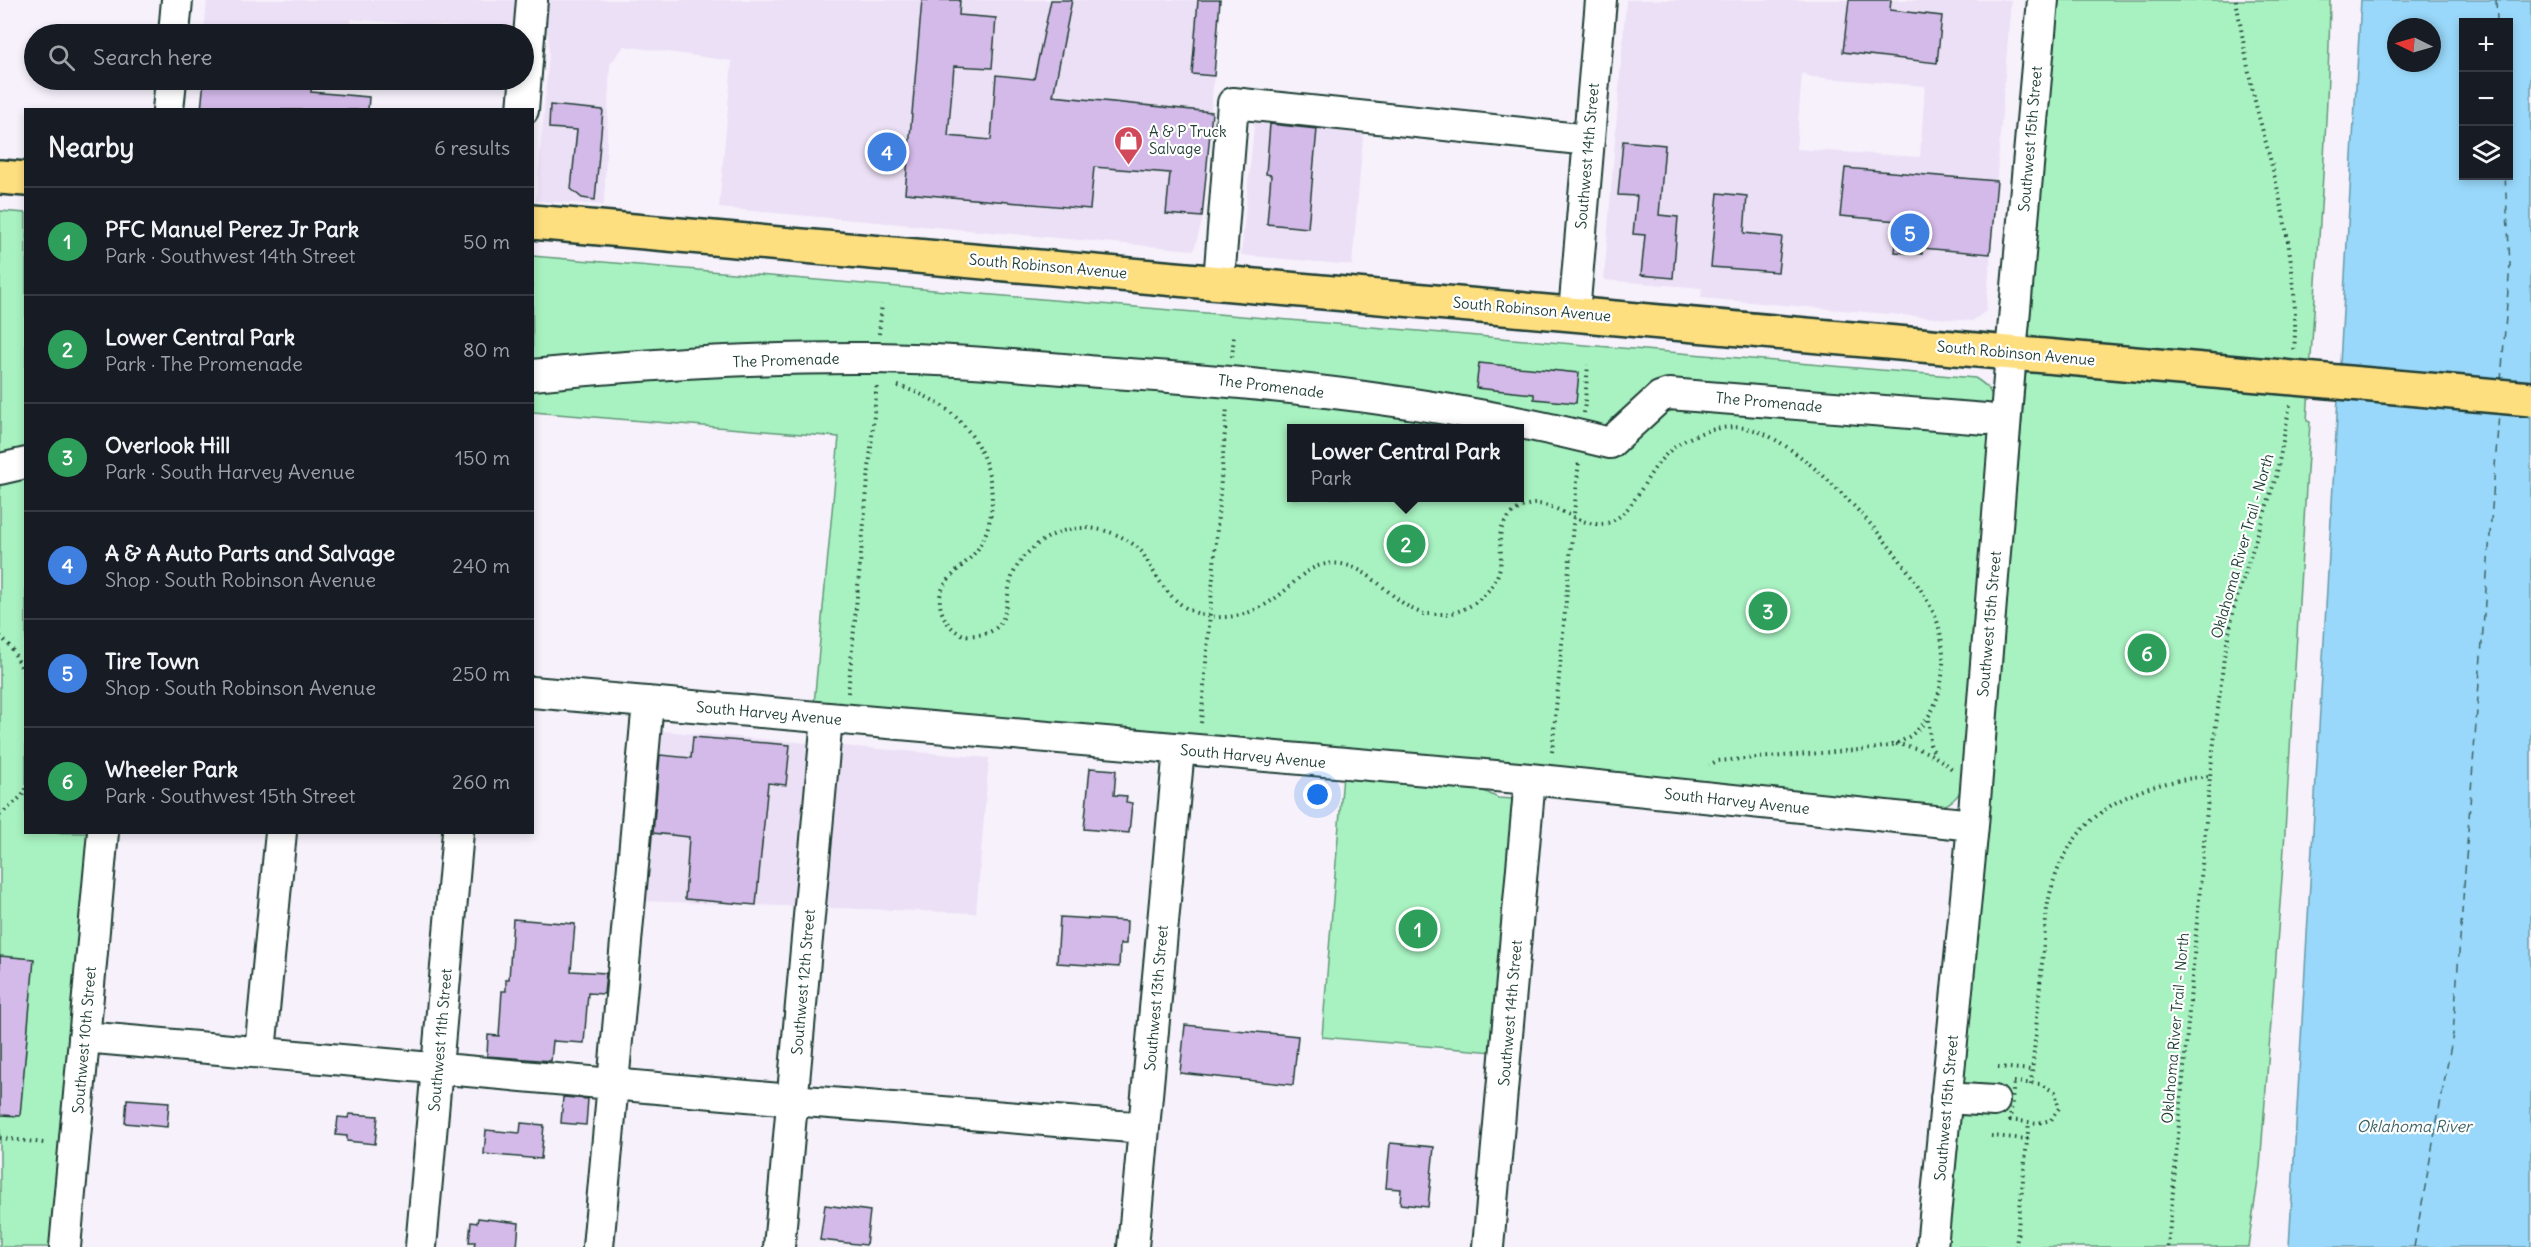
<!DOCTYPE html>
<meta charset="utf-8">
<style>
:root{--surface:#171b24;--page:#242831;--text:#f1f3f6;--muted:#9ea1a6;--line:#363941;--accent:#8c9099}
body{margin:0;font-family:Delius,sans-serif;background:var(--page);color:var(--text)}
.controls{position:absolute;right:18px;top:18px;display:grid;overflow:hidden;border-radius:0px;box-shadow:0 3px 9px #0003}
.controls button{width:54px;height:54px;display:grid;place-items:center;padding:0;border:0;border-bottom:2px solid var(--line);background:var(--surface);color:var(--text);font:30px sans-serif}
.compass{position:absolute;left:2387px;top:18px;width:54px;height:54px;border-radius:50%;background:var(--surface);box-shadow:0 3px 9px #0003;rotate:275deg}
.you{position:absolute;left:1318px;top:795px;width:21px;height:21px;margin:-15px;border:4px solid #fff;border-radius:50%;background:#1a73e8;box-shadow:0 0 0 9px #1a73e833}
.badge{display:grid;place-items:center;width:39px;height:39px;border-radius:50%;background:var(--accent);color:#fff;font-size:20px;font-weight:700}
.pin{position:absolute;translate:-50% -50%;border:3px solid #fff;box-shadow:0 2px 6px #0006}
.popup{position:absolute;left:1287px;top:424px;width:237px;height:78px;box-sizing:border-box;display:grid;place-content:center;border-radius:0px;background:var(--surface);filter:drop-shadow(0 2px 4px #0005);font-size:20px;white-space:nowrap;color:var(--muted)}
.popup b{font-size:22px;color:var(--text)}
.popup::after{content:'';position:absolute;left:50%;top:100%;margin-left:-12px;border:12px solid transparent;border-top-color:var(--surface)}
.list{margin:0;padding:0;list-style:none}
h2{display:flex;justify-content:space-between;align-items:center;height:78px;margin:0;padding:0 24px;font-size:26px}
h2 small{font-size:20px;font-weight:400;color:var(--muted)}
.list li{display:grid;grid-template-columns:39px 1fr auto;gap:18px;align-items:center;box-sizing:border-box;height:108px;padding:0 24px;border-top:2px solid var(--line)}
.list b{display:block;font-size:22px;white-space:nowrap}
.list p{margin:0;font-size:20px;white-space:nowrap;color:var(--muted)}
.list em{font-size:20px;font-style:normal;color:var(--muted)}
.icon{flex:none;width:33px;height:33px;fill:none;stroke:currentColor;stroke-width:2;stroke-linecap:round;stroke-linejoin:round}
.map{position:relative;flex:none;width:2531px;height:1247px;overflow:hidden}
.search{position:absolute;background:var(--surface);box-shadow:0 3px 9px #0003;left:24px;top:24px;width:510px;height:66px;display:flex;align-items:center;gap:15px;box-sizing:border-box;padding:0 21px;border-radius:33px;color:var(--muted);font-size:22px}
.panel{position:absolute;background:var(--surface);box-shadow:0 3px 9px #0003;left:24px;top:108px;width:510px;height:726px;border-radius:0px}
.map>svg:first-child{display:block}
.built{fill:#ece0f6;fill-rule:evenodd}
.green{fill:#a8f2c1;stroke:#64987a;stroke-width:1.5;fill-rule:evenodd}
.water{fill:#99d8fa;stroke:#689aab;stroke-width:1.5;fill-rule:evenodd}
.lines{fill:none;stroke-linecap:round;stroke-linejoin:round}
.ferry{stroke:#3e6466;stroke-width:1.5;stroke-dasharray:8 6;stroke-linecap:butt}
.building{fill:#d4bae9;stroke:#1f3d34;stroke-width:1.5}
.minor-casing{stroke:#1f3d34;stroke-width:34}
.major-casing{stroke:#1f3d34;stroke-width:38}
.path{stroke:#1f3d34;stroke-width:4;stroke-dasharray:1.5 4.5;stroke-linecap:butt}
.minor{stroke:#fff;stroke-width:30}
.major{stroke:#fedf80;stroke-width:33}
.major-bridge-casing{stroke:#1f3d34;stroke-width:38;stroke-linecap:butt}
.major-bridge{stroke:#fedf80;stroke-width:33}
.labels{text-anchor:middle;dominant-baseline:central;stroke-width:4.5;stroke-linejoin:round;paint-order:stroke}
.poi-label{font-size:15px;fill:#1f3d34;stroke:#fff;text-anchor:start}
.street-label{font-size:15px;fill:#1f3d34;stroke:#fff}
.water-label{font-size:16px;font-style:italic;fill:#3e6466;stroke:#fff}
</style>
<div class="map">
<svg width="2531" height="1247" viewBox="0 0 2531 1247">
<rect width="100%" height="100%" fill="#f6f1fb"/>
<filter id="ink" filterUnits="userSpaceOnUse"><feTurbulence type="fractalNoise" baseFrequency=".0167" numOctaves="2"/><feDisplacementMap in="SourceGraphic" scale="12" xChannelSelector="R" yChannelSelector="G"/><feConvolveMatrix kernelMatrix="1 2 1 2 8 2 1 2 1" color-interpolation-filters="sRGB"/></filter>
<g filter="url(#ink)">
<path class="built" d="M207 0H1220L1202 221 1194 250 719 208 732 61 624 46 610 64 604 205 536 201 549 54 548 34 351 19V34H204Z
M1626 0H2011L1986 311 1972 321 1701 298 1702 288 1604 280ZM1802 73 1812 77 1925 86 1920 157 1796 149Z
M1255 117 1364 126 1352 265 1241 255Z
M662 731 989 758 976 913 642 901Z"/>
<path class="green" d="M2057 0H2330C2328 141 2315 281 2307 421L2310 422 2283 864 2260 1167 2248 1247H1944L2020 441Z
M0 211 26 213V832L90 833 52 1247H0Z
M532 256 1975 378C1987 385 1992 391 1994 405L1963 787C1956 801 1947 805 1933 810L814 704 839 437 533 412ZM1292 428H1520V498H1292Z
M1343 775 1476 787 1498 798 1513 799 1515 807 1494 1052 1322 1037Z"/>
<path class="water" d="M2361 0H2531V1247H2289ZM2464 22H2508V176H2464ZM2396 27H2432V63H2396Z"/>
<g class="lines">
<path class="ferry" d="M2496 0 2497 22
M2501 381 2510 264 2505 176
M2414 1247 2453 1034 2499 413"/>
</g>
<path class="building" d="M922 0H960L959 15 996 18 992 68 954 66 948 136 991 140 996 75 1034 79 1051 0H1072L1053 96 1212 112 1202 217 1166 214 1170 173 1094 167 1090 209 905 193Z
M1198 0H1220L1214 76 1192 74Z
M1849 0H1891L1890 10 1942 16 1937 63 1843 52Z
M204 80H312L311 92 369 97 368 110H201Z
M550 105 603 110 595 200 582 198 571 189 577 130 549 128Z
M1270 124 1317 129 1308 228 1267 224 1271 175 1266 174Z
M1623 141 1665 145 1659 215 1678 217 1673 278 1641 275 1645 235 1633 234 1637 196 1618 195Z
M1845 168 1997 181 1990 254 1922 248V254L1895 252 1898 221 1840 216Z
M1718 193 1747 196 1744 233 1782 237 1778 272 1711 267Z
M1479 363 1579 373 1576 403 1534 399V394L1476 388Z
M693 737 790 745 786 785 768 783 756 905 685 899 689 837 653 833 660 755 691 758Z
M1090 768 1116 770 1114 795 1127 796 1126 802 1132 803 1129 833 1084 829Z
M1060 917 1127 921 1126 944H1120L1119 967 1057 963Z
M513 919 575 924 571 971 606 973 604 994 588 993 584 1043 553 1041 551 1061 487 1056 488 1035 499 1036 502 991H506V979H509Z
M0 956 34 959 20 1116 0 1115Z
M1185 1025 1298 1036 1293 1085 1180 1073Z
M563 1097 588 1099 586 1125 561 1123Z
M127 1099 169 1102 167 1127 125 1123Z
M349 1114 378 1116 375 1144 347 1141V1136L336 1135 338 1117 348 1118Z
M521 1123 544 1125 541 1159 484 1154 486 1130 520 1133Z
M1390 1143 1434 1147 1428 1207 1400 1204 1401 1189 1386 1188Z
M825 1205 870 1211 866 1245 820 1240Z
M478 1218 519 1223 517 1247H474L475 1242H469L471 1222 477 1223Z"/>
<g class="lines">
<defs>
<path id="minor" d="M174 34 177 0
M168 110 171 80
M523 110 532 0
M1219 281 1233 103 1589 140
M1574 313 1601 0
M532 375C646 364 761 357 875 358 955 359 1035 367 1114 373 1281 384 1447 402 1610 443L1660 397 1669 394 1986 419
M0 469 26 463
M532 692 1530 779 1973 825
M84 1037 792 1100 1144 1128
M260 1052 281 832
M1946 1098 1994 1101
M65 1247 103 832
M421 1247 458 832
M598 1247 648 702
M779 1247 827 718
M1133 1247 1179 749
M1488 1247 1530 779
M1932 1247 1973 825 2011 353 2043 0"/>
<path id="major" d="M0 177 26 179
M532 222 2146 365"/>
</defs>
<use href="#minor" class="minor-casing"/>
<use href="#major" class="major-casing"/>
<path class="path" d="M2236 0C2243 39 2249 79 2259 117 2280 194 2300 272 2294 352
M879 334 882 304
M1232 357 1234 335
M898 386C914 391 929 397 942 406 986 436 1006 497 981 544 971 563 943 576 940 597 938 613 950 632 965 635 968 636 980 635 984 634 1012 626 1004 598 1012 577 1020 554 1046 534 1070 529 1095 525 1124 533 1142 552 1143 554 1151 567 1152 569 1163 588 1178 608 1200 614 1234 624 1265 609 1289 587 1298 578 1308 569 1321 565 1366 554 1388 603 1424 614 1426 614 1443 614 1444 614 1468 613 1495 592 1500 567 1504 544 1492 532 1513 513 1548 483 1580 539 1614 520 1642 504 1647 461 1684 441 1703 430 1727 424 1750 429 1806 441 1917 567 1937 621 1944 643 1945 666 1940 688 1934 714 1919 736 1892 745 1874 750 1853 750 1834 752 1795 755 1756 758 1717 761L1709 765
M1584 413 1588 365
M0 636 11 647 26 676
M848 693 877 383
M1929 720 1930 744 1935 755
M1201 723 1227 407
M1896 744C1919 747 1934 754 1952 769
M1552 752 1579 460
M0 815 22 796 26 789
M1998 1067 2032 1070
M2014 1082 2040 1084 2055 1092 2059 1108 2051 1120 2038 1123 2010 1120Z
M2031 1084 2047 908C2063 818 2125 784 2210 776
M1991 1136 2028 1139
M0 1138 44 1143
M2016 1247 2029 1122
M2168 1247 2210 776 2224 657 2235 604 2276 477 2290 405"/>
<use href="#minor" class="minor"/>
<use href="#major" class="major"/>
<defs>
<path id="major-bridge" d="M2146 365 2531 399"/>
</defs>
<use href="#major-bridge" class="major-bridge-casing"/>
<use href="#major-bridge" class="major-bridge"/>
</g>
</g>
<defs>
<symbol id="shop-pin" viewBox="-11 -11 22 30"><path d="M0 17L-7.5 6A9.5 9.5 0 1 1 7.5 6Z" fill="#d1495b" stroke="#fff"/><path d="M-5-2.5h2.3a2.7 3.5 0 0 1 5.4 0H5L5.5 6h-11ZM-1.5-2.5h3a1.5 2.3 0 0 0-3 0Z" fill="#fff"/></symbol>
</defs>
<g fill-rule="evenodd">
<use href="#shop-pin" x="1112" y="124" width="33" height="45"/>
</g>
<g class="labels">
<g class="poi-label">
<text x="1149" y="131">A &amp; P Truck<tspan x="1149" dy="17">Salvage</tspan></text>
</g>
<g class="street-label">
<text transform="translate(2030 139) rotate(-85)">Southwest 15th Street</text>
<text transform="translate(1587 156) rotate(-85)">Southwest 14th Street</text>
<text transform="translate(1048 266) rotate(5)">South Robinson Avenue</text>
<text transform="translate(1532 309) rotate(5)">South Robinson Avenue</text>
<text transform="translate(2016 353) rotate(5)">South Robinson Avenue</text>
<text transform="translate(786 360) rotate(-2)">The Promenade</text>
<text transform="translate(1271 386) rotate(7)">The Promenade</text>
<text transform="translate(1769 402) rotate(5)">The Promenade</text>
<text transform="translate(2242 546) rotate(-74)">Oklahoma River Trail - North</text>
<text transform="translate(1989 624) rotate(-85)">Southwest 15th Street</text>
<text transform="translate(769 713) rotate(5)">South Harvey Avenue</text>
<text transform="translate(1253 756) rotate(5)">South Harvey Avenue</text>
<text transform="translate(1737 801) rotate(6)">South Harvey Avenue</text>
<text transform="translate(803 982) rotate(-85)">Southwest 12th Street</text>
<text transform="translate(1156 998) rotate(-85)">Southwest 13th Street</text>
<text transform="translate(1510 1013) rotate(-85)">Southwest 14th Street</text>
<text transform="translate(2175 1028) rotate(-85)">Oklahoma River Trail - North</text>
<text transform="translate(84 1040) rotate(-85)">Southwest 10th Street</text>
<text transform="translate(440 1040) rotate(-85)">Southwest 11th Street</text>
<text transform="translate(1946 1108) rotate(-85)">Southwest 15th Street</text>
</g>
<g class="water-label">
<text x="2414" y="1126">Oklahoma River</text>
</g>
</g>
</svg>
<div class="controls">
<button>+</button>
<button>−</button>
<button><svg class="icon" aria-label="layers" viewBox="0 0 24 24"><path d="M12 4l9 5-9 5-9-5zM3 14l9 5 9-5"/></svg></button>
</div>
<svg class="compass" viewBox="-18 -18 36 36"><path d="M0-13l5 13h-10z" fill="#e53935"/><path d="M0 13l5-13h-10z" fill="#9ea1a6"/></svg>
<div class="you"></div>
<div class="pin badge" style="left:1418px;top:929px;background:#2e9e5b">1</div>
<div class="pin badge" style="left:1406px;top:544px;background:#2e9e5b">2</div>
<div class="popup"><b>Lower Central Park</b>Park</div>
<div class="pin badge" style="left:1768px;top:611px;background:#2e9e5b">3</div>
<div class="pin badge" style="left:887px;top:152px;background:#3f7fe0">4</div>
<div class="pin badge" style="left:1910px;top:233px;background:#3f7fe0">5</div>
<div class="pin badge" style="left:2147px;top:653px;background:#2e9e5b">6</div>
<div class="search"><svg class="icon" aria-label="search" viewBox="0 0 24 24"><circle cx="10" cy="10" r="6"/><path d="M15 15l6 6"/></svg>Search here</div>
<section class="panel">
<h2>Nearby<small>6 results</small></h2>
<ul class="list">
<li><span class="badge" style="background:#2e9e5b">1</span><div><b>PFC Manuel Perez Jr Park</b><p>Park · Southwest 14th Street</p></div><em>50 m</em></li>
<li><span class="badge" style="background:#2e9e5b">2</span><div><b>Lower Central Park</b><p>Park · The Promenade</p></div><em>80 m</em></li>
<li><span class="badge" style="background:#2e9e5b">3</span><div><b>Overlook Hill</b><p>Park · South Harvey Avenue</p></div><em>150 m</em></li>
<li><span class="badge" style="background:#3f7fe0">4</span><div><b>A &amp; A Auto Parts and Salvage</b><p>Shop · South Robinson Avenue</p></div><em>240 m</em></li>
<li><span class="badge" style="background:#3f7fe0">5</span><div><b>Tire Town</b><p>Shop · South Robinson Avenue</p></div><em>250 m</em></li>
<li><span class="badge" style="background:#2e9e5b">6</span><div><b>Wheeler Park</b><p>Park · Southwest 15th Street</p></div><em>260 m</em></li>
</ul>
</section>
</div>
